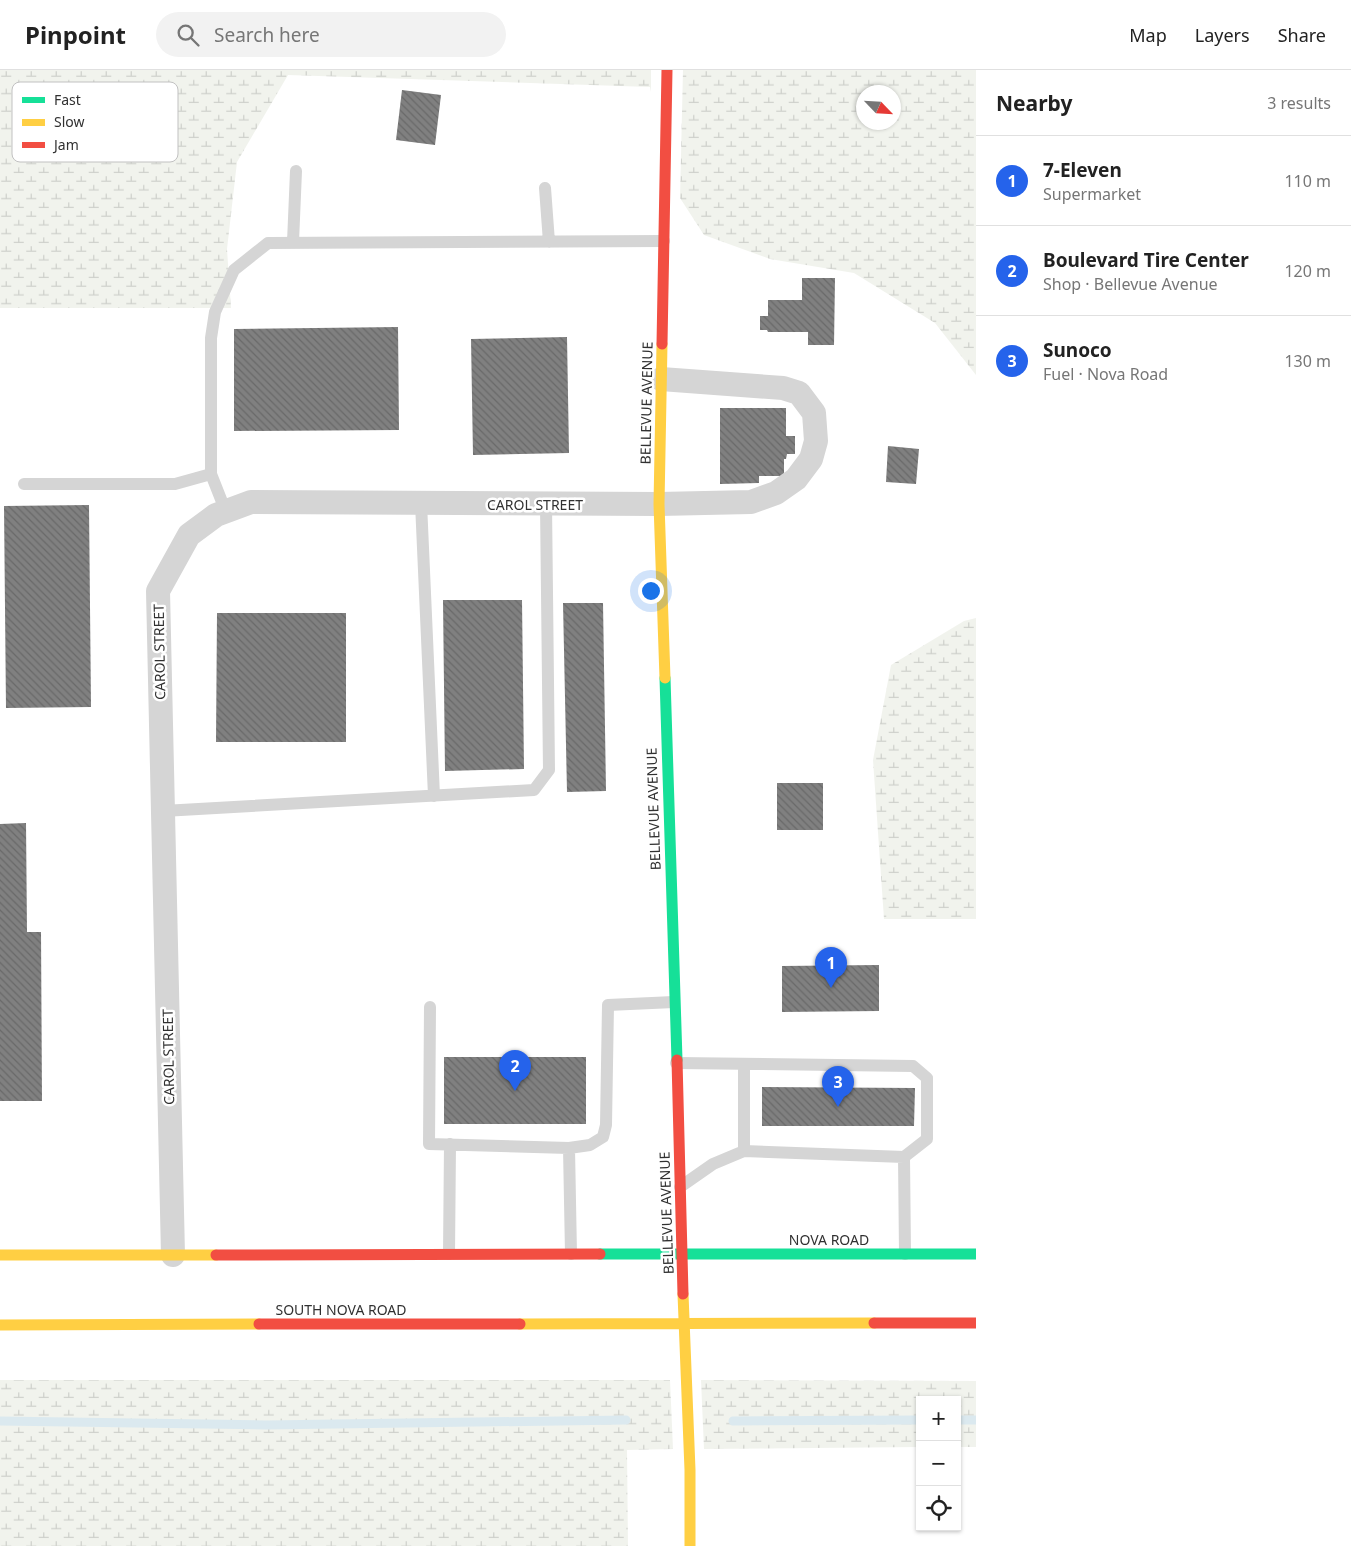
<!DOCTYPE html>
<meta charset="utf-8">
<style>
:root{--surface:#fff;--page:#f2f2f2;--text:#222;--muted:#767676;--line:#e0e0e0;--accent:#2563eb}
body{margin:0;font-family:"Noto Sans",sans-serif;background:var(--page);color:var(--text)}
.controls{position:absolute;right:15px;bottom:15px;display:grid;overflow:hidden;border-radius:0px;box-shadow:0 1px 4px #0004}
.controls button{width:45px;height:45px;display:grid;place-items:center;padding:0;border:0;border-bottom:1px solid var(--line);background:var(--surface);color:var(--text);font:25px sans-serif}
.compass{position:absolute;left:856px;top:15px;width:45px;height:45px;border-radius:50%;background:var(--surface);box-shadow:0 1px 4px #0004;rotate:115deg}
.you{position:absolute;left:650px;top:520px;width:18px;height:18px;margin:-12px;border:4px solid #fff;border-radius:50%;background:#1a73e8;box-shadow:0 0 0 8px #1a73e833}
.badge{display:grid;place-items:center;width:32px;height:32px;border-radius:50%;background:var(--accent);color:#fff;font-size:16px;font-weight:700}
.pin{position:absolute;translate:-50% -41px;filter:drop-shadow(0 1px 2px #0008)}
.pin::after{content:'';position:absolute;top:26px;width:18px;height:15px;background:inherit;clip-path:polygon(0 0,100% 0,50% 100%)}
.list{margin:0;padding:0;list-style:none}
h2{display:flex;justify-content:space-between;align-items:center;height:65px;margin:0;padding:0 20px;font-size:21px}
h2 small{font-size:16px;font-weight:400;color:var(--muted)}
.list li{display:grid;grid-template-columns:32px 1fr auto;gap:15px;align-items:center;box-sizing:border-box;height:90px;padding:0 20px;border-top:1px solid var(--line)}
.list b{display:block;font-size:19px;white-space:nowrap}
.list p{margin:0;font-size:16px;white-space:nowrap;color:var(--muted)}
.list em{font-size:16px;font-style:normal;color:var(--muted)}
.icon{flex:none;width:28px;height:28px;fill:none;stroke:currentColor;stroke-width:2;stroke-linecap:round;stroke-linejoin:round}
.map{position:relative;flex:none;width:976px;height:1476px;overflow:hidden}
header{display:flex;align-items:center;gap:30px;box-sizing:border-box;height:70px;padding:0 25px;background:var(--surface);border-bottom:1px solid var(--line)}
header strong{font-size:24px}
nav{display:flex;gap:28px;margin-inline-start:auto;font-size:18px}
.search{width:350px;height:45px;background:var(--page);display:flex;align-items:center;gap:12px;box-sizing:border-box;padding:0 18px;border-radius:28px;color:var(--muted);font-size:19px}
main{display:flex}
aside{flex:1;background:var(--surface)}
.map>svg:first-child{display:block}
.wetland{fill:url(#wetland-marsh);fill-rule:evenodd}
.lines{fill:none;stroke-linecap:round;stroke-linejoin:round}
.stream{stroke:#dbe9ef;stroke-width:9}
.building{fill:url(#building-back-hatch)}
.lane{stroke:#d5d5d5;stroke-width:12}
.street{stroke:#d5d5d5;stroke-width:24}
.fast{stroke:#16e098;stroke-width:11}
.slow{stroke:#ffcf43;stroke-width:11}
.jam{stroke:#f24e42;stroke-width:11}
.labels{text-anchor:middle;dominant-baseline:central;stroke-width:5;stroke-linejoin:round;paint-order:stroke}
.street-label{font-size:14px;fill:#313131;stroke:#fff}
.key{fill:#fff;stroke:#c1c1c1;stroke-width:1}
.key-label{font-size:14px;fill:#313131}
</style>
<header>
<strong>Pinpoint</strong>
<div class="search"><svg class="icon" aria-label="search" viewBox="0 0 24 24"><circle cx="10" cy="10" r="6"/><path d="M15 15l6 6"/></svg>Search here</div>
<nav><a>Map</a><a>Layers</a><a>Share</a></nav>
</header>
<main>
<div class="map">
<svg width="976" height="1476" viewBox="0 0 976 1476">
<defs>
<pattern id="wetland-marsh" width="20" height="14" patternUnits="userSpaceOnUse" patternTransform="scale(1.25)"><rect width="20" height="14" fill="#f1f3ed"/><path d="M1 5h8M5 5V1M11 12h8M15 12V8" fill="none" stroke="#cfd1cc"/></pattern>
<pattern id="building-back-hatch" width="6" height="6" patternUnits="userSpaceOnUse" patternTransform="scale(1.25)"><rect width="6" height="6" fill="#808080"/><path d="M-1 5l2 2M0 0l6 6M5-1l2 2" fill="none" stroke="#696969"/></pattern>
</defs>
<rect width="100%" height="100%" fill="#fff"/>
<path class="wetland" d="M0 0H651V22L650 17 288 5 237 92 227 179 231 238H0Z
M683 0H976V305L935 253 854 203 770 189 704 165 680 128ZM864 22H894V52H864Z
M976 548V849H884L873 690 891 595 964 551Z
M0 1310H670L673 1379 627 1380 628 1476H0Z
M701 1310 976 1311V1377H957V1330H920V1377L704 1379Z"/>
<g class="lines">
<path class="stream" d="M957 1350H976
M0 1351 266 1355 626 1350
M733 1351 920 1350"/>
</g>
<path class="building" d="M402 20 441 25 435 75 396 70Z
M802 208H835L834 275H808V262H768L767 260H760V246H768V230H802Z
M398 257 399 360 234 361V259Z
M567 267 569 383 473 385 471 269Z
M720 338H786V366H795V384H787L786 389H784V406H759V413L720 414Z
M888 376 919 379 916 414 886 412Z
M89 435 91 637 6 638 4 436Z
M443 530H522L524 699 445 701Z
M563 533H603L606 721 567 722Z
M217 543H346V672H216Z
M777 713H823V760H777Z
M26 753 27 862H41L42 1031H0V754Z
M879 895V941L782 942V896Z
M444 987H586V1054H444Z
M762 1017 915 1018 914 1056H762Z"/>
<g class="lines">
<path class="lane" d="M545 118 549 172
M293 172 296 101
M211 404V268L215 242 234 200 268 173 664 171
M24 414H175L211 404 226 442
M421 433 434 726
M163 741 534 720 549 700 546 434
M430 937 429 1074 569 1078 590 1075 603 1067 606 1055 608 935 674 932
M676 993 913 996 927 1008V1069L904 1087 905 1184
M744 994V1081L904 1087
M569 1078 571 1184
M680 1117 713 1094 744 1081
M449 1184 450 1074"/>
<path class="street" d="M173 1185 158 521 189 465 216 445 251 432 659 434 751 432 776 423 796 409 811 389 816 371 814 343 799 323 783 318 661 309"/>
<path class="fast" d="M665 608 677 990
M600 1184H976"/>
<path class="slow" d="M662 274 659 434 665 608
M0 1185H216
M683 1224 690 1400V1476
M520 1254 874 1253
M0 1255 259 1254"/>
<path class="jam" d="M662 274 667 0
M677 990 683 1224
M216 1185 600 1184
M874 1253H976
M259 1254H520"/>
</g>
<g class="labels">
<g class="street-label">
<text transform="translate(646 333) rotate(-89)">BELLEVUE AVENUE</text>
<text x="535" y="434">CAROL STREET</text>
<text transform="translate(159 582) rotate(-91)">CAROL STREET</text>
<text transform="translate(653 739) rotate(-92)">BELLEVUE AVENUE</text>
<text transform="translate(168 987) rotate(-91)">CAROL STREET</text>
<text transform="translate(666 1143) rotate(-92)">BELLEVUE AVENUE</text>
<text x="829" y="1169">NOVA ROAD</text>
<text x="341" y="1239">SOUTH NOVA ROAD</text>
</g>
</g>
<rect x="12" y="12" width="166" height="80" rx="8" class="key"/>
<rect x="22" y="27" width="23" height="6" fill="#16e098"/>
<rect x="22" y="49" width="23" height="7" fill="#ffcf43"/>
<rect x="22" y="72" width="23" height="6" fill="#f24e42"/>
<g class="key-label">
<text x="54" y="35">Fast</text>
<text x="54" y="57">Slow</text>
<text x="54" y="80">Jam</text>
</g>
</svg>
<div class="controls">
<button>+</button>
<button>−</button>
<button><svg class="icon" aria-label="locate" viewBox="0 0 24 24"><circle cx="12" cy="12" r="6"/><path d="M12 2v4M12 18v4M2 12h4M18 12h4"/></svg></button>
</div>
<svg class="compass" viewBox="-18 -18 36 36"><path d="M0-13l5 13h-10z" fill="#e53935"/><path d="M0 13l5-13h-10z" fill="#767676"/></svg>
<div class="you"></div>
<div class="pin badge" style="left:831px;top:918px">1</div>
<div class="pin badge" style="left:515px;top:1021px">2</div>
<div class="pin badge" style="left:838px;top:1037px">3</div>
</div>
<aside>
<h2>Nearby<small>3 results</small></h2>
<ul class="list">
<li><span class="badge">1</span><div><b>7-Eleven</b><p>Supermarket</p></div><em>110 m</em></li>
<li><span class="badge">2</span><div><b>Boulevard Tire Center</b><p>Shop · Bellevue Avenue</p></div><em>120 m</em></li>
<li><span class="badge">3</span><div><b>Sunoco</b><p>Fuel · Nova Road</p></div><em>130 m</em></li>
</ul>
</aside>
</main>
